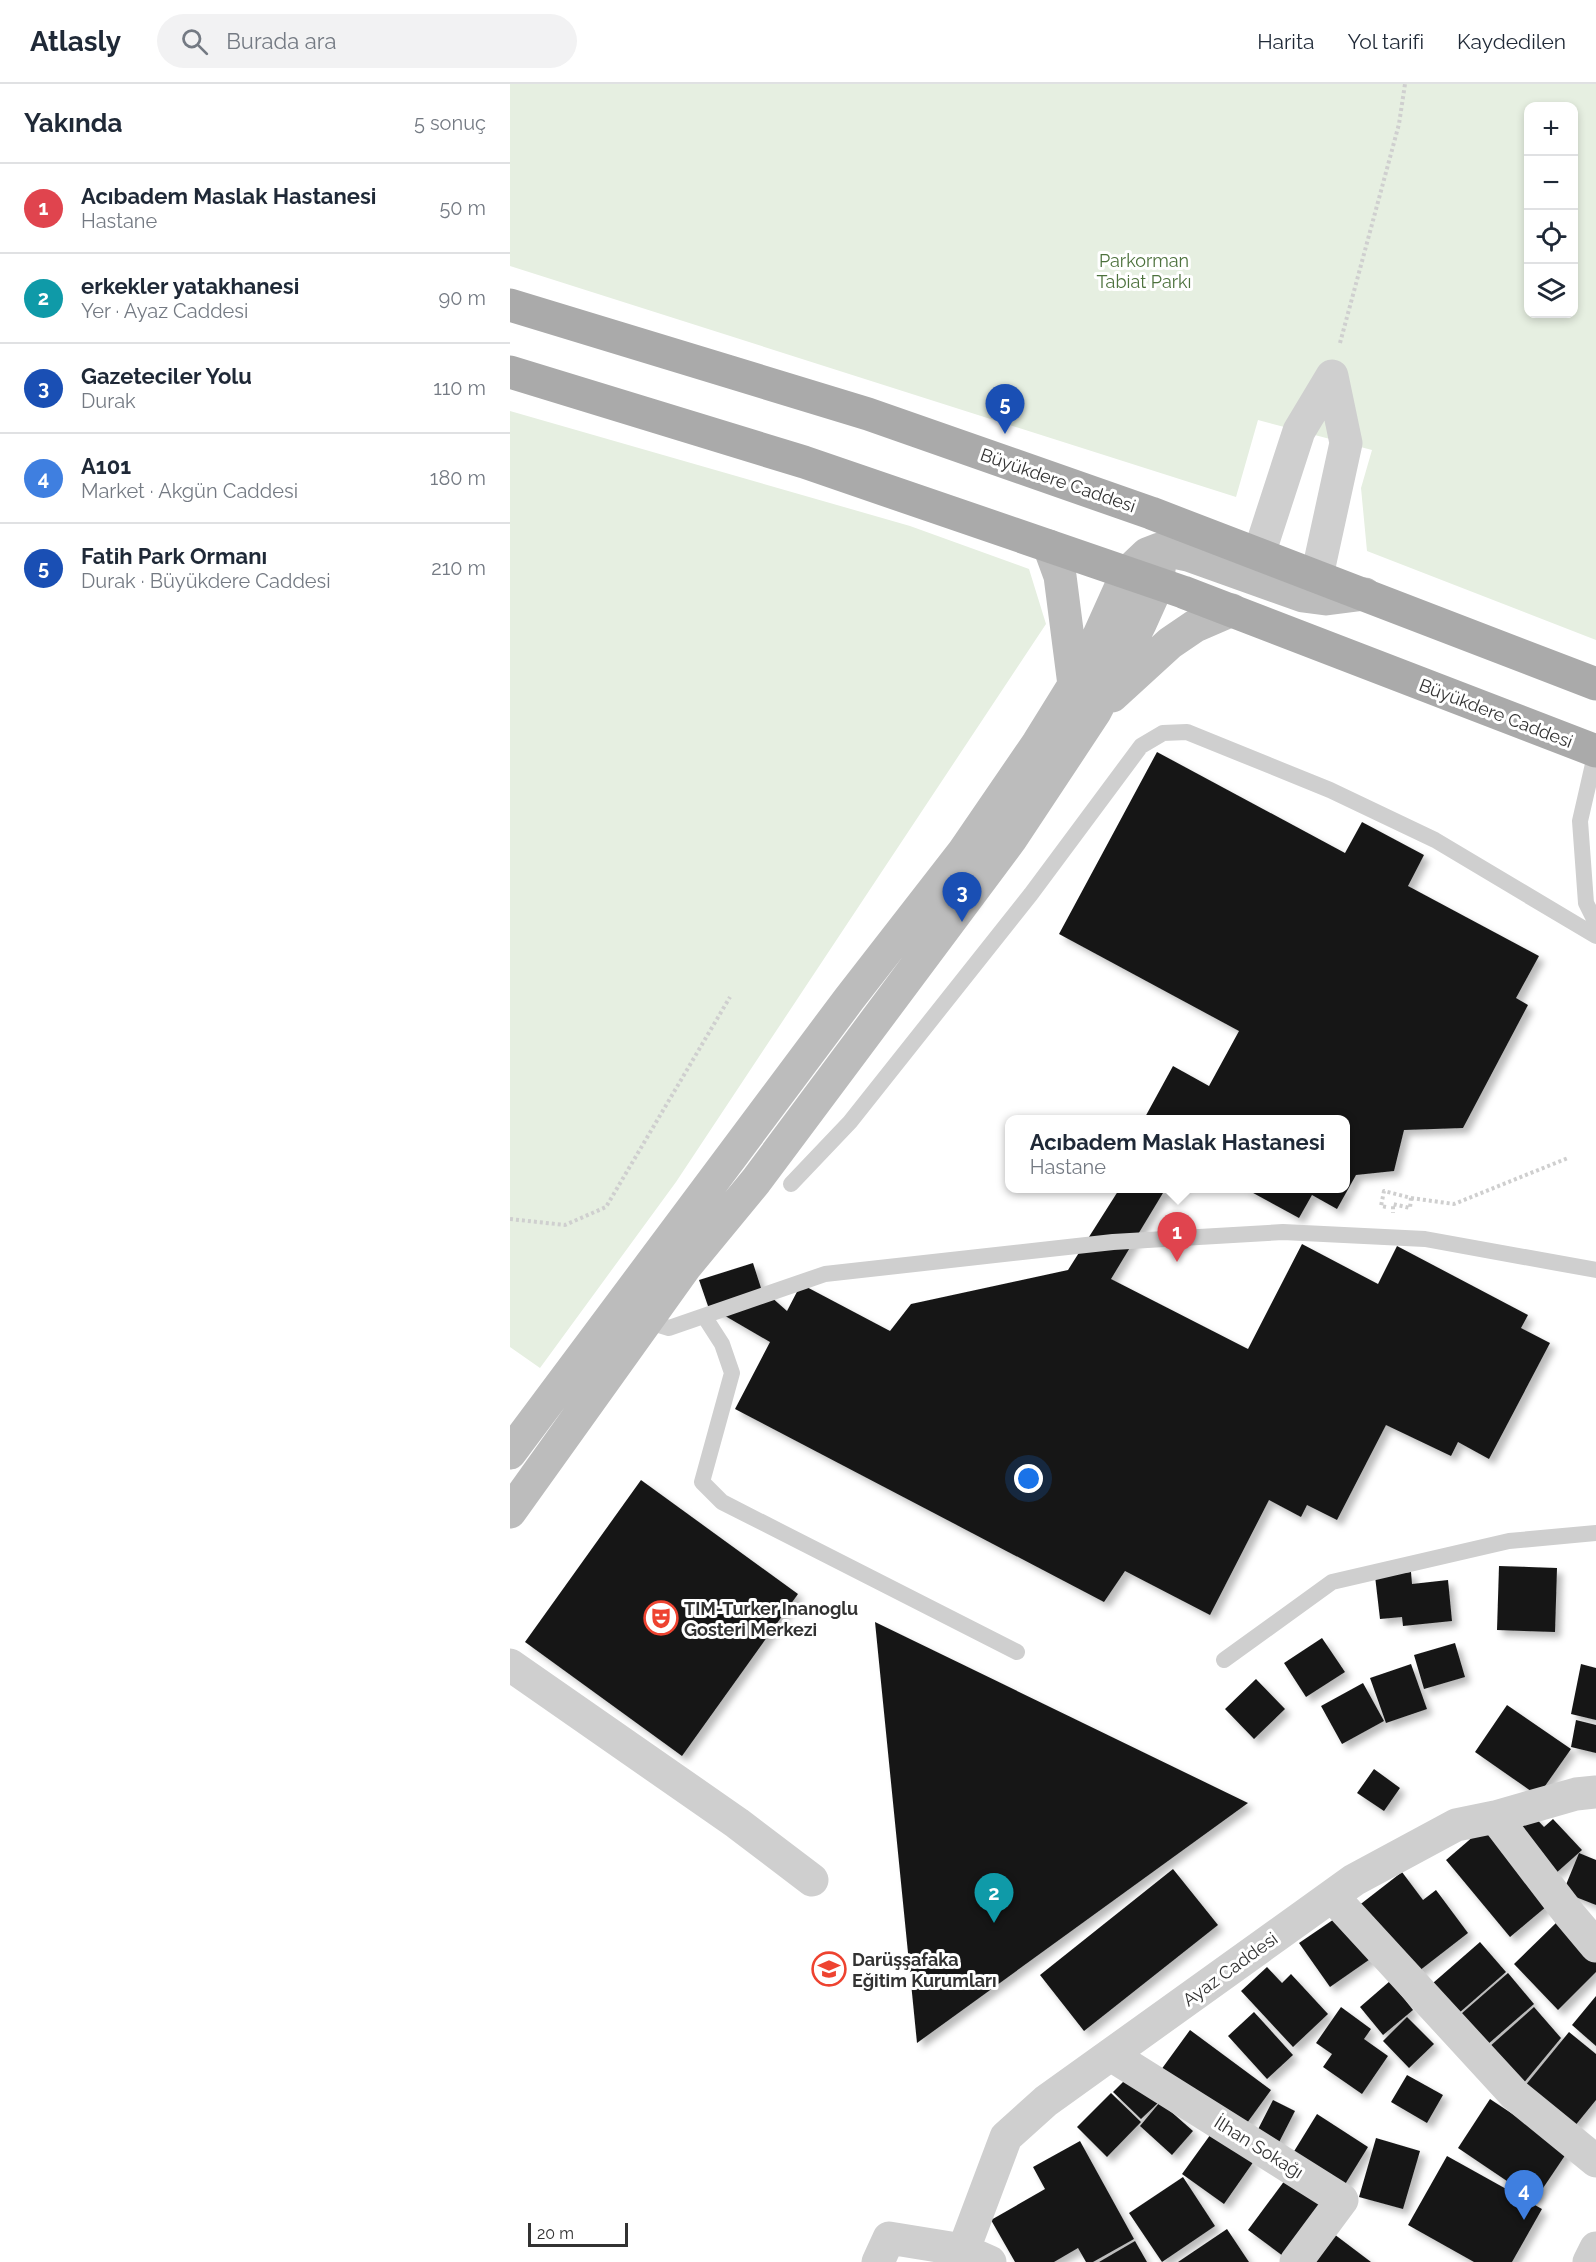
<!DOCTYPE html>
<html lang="tr">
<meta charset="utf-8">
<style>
:root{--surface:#fff;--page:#f2f2f3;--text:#1f2937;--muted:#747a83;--line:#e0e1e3;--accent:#d93025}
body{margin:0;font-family:Raleway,sans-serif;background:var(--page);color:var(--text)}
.controls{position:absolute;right:18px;top:18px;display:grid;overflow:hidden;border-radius:12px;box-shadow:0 3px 9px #0003}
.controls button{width:54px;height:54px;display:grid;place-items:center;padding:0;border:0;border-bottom:2px solid var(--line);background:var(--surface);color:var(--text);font:30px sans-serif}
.scale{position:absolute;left:18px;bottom:15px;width:100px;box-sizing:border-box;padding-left:6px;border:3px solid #323232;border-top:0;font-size:16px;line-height:21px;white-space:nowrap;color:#323232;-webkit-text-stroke:4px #fff;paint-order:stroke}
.you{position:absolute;left:519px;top:1395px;width:21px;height:21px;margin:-15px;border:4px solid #fff;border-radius:50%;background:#1a73e8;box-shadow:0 0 0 9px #1a73e833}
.badge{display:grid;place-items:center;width:39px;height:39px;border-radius:50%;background:var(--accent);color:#fff;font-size:20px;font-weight:700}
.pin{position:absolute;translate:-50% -50px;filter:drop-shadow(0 2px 3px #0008)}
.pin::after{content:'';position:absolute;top:32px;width:21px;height:18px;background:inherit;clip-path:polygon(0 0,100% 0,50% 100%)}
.popup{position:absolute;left:495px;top:1031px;width:345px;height:78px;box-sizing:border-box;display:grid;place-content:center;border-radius:12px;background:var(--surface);filter:drop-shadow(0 2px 4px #0005);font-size:20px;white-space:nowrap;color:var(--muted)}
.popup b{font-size:22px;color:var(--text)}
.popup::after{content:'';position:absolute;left:50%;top:100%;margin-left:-12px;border:12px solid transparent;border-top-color:var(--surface)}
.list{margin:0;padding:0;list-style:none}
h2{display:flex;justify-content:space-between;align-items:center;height:78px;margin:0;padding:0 24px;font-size:26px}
h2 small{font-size:20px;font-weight:400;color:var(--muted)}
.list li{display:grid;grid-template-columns:39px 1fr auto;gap:18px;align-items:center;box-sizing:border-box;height:90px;padding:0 24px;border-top:2px solid var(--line)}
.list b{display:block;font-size:22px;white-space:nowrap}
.list p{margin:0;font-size:20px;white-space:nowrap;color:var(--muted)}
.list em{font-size:20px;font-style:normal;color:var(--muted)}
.icon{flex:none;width:33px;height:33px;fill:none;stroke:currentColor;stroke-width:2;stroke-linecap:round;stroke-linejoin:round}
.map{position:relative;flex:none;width:1086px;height:2178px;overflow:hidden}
header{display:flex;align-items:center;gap:36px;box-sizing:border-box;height:84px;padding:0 30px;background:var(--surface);border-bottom:2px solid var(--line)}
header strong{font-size:28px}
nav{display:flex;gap:33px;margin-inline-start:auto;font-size:21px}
.search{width:420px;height:54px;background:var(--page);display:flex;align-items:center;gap:15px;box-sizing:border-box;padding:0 21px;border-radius:33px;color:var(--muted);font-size:22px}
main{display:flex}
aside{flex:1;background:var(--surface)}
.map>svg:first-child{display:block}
.green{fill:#e6efe1;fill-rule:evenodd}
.building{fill:#191919;filter:url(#shadow)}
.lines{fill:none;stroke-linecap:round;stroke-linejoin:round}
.path{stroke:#cfcfcf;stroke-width:4;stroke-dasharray:3 3;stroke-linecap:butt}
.lane{stroke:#cfcfcf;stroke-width:16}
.street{stroke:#cfcfcf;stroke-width:33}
.secondary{stroke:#bcbcbc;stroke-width:33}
.primary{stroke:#aaa;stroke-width:33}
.labels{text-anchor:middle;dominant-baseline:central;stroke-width:6;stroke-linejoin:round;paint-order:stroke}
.park-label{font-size:18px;fill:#4c713c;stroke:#fff}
.street-label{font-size:18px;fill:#323232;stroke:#fff}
.poi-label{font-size:18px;font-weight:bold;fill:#323232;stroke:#fff;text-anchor:start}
</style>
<header>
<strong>Atlasly</strong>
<div class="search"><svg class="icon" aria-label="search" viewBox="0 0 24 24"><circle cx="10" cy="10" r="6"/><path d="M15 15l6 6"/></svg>Burada ara</div>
<nav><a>Harita</a><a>Yol tarifi</a><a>Kaydedilen</a></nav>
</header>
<main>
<aside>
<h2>Yakında<small>5 sonuç</small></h2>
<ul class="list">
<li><span class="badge" style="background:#e0444e">1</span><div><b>Acıbadem Maslak Hastanesi</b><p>Hastane</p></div><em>50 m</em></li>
<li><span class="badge" style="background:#0f9aa8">2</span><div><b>erkekler yatakhanesi</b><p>Yer · Ayaz Caddesi</p></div><em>90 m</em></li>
<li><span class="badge" style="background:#1a4fb4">3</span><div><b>Gazeteciler Yolu</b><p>Durak</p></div><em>110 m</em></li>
<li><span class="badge" style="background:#3f7fe0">4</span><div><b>A101</b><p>Market · Akgün Caddesi</p></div><em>180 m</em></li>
<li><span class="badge" style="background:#1a4fb4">5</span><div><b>Fatih Park Ormanı</b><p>Durak · Büyükdere Caddesi</p></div><em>210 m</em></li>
</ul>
</aside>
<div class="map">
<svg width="1086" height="2178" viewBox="0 0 1086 2178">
<defs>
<filter id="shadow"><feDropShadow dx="5.5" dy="5.5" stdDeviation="3" flood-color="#0004"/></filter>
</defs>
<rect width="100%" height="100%" fill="#fff"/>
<path class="green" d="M0 0H1086V556L857 467 851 404 862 366 748 336 726 413 0 182ZM1018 22H1064V230H1018Z
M0 327 400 442 519 485 536 540 166 1098 30 1284 0 1263Z"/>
<path class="building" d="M647 668 835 769 852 738 914 771 898 802 1029 872 1006 914 1018 921 953 1044 894 1046 884 1087 846 1091 827 1125 802 1111 789 1134 734 1104H835V1035H634L663 982 699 1002 729 947 549 850Z
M610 1104H656L601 1195 738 1265 792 1160 868 1200 887 1162 1018 1231 1011 1244 1040 1259 979 1375 948 1358 941 1372 876 1341 827 1436 797 1421 791 1433 759 1416 700 1531 615 1487 594 1518 225 1325 260 1258 198 1222 189 1196 243 1179 251 1204 277 1227 291 1200 380 1247 401 1220 558 1186Z
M131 1396 288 1510 172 1672 15 1558Z
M989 1482 1047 1484 1045 1548 987 1546Z
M901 1488 902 1500 938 1496 942 1537 893 1542 892 1533 870 1535 865 1492Z
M365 1538 738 1719 407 1959Z
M812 1554 835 1588 796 1613 774 1579Z
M945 1559 955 1593 914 1605 904 1571Z
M901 1580 917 1625 876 1639 860 1594Z
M1071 1580 1086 1584V1636L1061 1630Z
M746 1595 775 1625 744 1655 715 1625Z
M853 1599 874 1637 832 1660 811 1622Z
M997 1621 1061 1665 1028 1712 965 1668Z
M1066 1636 1086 1641V1669L1061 1663Z
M864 1685 890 1704 874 1727 847 1709Z
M1021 1729 1034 1743 1043 1735 1072 1766 1045 1790 1003 1746Z
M979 1739 1043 1817 1000 1853 936 1776Z
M1069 1769 1086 1776V1821L1053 1808Z
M663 1785 708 1841 574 1947 530 1891Z
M892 1788 913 1816 926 1806 958 1849 900 1894 843 1826Z
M836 1827 866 1871 820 1903 789 1859Z
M1047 1838 1086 1877V1888L1048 1926 1004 1880Z
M970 1858 996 1888 949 1929 923 1899Z
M757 1883 772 1899 781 1890 818 1930 783 1963 731 1907Z
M998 1889 1024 1920 977 1961 951 1930Z
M880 1897 903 1926 873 1951 850 1923Z
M1086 1912V1962L1062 1941Z
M831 1923 861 1945 854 1955 878 1972 852 2010 813 1983 822 1970 806 1959Z
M1024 1923 1051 1954 1012 2001 978 1964Z
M744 1928 783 1971 757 1995 718 1952Z
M897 1933 924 1960 899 1984 873 1957Z
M680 1946 761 2006 729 2050 648 1990Z
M1059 1948 1086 1970V2016L1064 2043 1014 2003Z
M621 1990 649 2018 631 2035 603 2008Z
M897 1991 933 2011 917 2039 881 2018Z
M601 2009 631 2038 597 2073 567 2043Z
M980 2015 1058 2067 1025 2116 948 2064Z
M763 2016 785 2027 764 2068 742 2057Z
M650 2018 683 2047 662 2071 630 2042Z
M807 2030 858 2063 834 2102 783 2069Z
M703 2047 744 2077 714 2120 672 2090Z
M866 2054 910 2067 893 2125 849 2113Z
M570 2057 624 2155 583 2178H576L568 2164 544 2178H505L481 2136 535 2105 523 2083Z
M937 2072 1032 2125 1002 2178H964L898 2141Z
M778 2092 812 2117 773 2172 738 2146Z
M673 2093 705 2142 652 2178 619 2129Z
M717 2145 739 2178H668Z
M824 2150 861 2178H802Z
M625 2157 637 2178H589Z"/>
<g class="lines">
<path class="path" d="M830 259 889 40 895 0
M901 1114 944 1120 1058 1074
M876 1123 871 1122 874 1107 901 1114 900 1124 883 1120V1129
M0 1135 55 1141 96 1123 220 913"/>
<path class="lane" d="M1086 667 1070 737 1076 819 1086 839
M281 1100 340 1038 521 810 631 662 653 649 677 648 820 706 925 756 1086 852
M194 1232 212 1260 222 1289 192 1398 212 1418 507 1568
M136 1237 159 1244 315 1190 603 1158 773 1148 915 1155 1086 1186
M714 1576 822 1498 999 1457 1086 1449"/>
<path class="street" d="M749 470 789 347 822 292 836 359 807 492
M0 1581 227 1739 302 1796
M985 1733 1060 1831 1086 1862
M822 1812 1005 2011 1086 2077
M601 1971 832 2116 786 2178
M368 2178 379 2154 453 2166 480 2178
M449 2178 496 2053 536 2017 844 1796 946 1741 985 1733 1066 1710 1086 1708
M1079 2178 1086 2164"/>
<path class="secondary" d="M539 462 550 492 564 601
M602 612 660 559 685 542 722 526
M0 1369 339 915 454 767 528 659 564 601 581 569 617 489 637 470 650 465 678 471 793 512 816 515 855 510
M0 1428 176 1182 246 1097 501 755 585 628 630 540 648 500 650 472"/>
<path class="primary" d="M0 221 358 330 641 429 1086 600
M0 288 294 378 673 508 1086 667"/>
</g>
<defs>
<symbol id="theatre-ring" viewBox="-11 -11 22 22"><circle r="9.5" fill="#fff" stroke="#ee4330" stroke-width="1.5"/><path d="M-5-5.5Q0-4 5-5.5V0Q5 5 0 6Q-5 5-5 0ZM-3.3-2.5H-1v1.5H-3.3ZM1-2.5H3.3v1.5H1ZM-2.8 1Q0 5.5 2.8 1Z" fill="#ee4330"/></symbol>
<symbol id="school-ring" viewBox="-11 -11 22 22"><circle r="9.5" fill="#fff" stroke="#ee4330" stroke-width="1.5"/><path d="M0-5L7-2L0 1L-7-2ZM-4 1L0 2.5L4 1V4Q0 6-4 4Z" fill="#ee4330"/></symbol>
</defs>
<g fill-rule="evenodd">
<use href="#theatre-ring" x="132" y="1515" width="38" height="38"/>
<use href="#school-ring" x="300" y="1866" width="38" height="38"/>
</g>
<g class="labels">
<g class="park-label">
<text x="634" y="176">Parkorman<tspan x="634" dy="21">Tabiat Parkı</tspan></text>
</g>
<g class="street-label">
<text transform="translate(548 396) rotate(19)">Büyükdere Caddesi</text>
<text transform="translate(986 629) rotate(21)">Büyükdere Caddesi</text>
<text transform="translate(720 1885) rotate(-36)">Ayaz Caddesi</text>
<text transform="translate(749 2063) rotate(32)">İlhan Sokağı</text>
</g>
<g class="poi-label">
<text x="174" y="1524">TIM-Turker Inanoglu<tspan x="174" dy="21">Gosteri Merkezi</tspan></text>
<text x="342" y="1875">Darüşşafaka<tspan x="342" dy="21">Eğitim Kurumları</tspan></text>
</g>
</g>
</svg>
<div class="controls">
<button>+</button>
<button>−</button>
<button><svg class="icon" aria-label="locate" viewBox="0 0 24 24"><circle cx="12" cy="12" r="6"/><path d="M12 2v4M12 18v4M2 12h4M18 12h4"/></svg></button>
<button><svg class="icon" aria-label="layers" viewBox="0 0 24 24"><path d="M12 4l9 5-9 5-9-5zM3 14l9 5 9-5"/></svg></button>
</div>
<div class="scale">20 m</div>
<div class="you"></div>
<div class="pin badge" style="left:667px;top:1178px;background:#e0444e">1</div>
<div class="popup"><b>Acıbadem Maslak Hastanesi</b>Hastane</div>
<div class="pin badge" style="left:484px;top:1839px;background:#0f9aa8">2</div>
<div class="pin badge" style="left:452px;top:838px;background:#1a4fb4">3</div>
<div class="pin badge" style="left:1014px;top:2136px;background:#3f7fe0">4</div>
<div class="pin badge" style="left:495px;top:350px;background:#1a4fb4">5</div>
</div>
</main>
